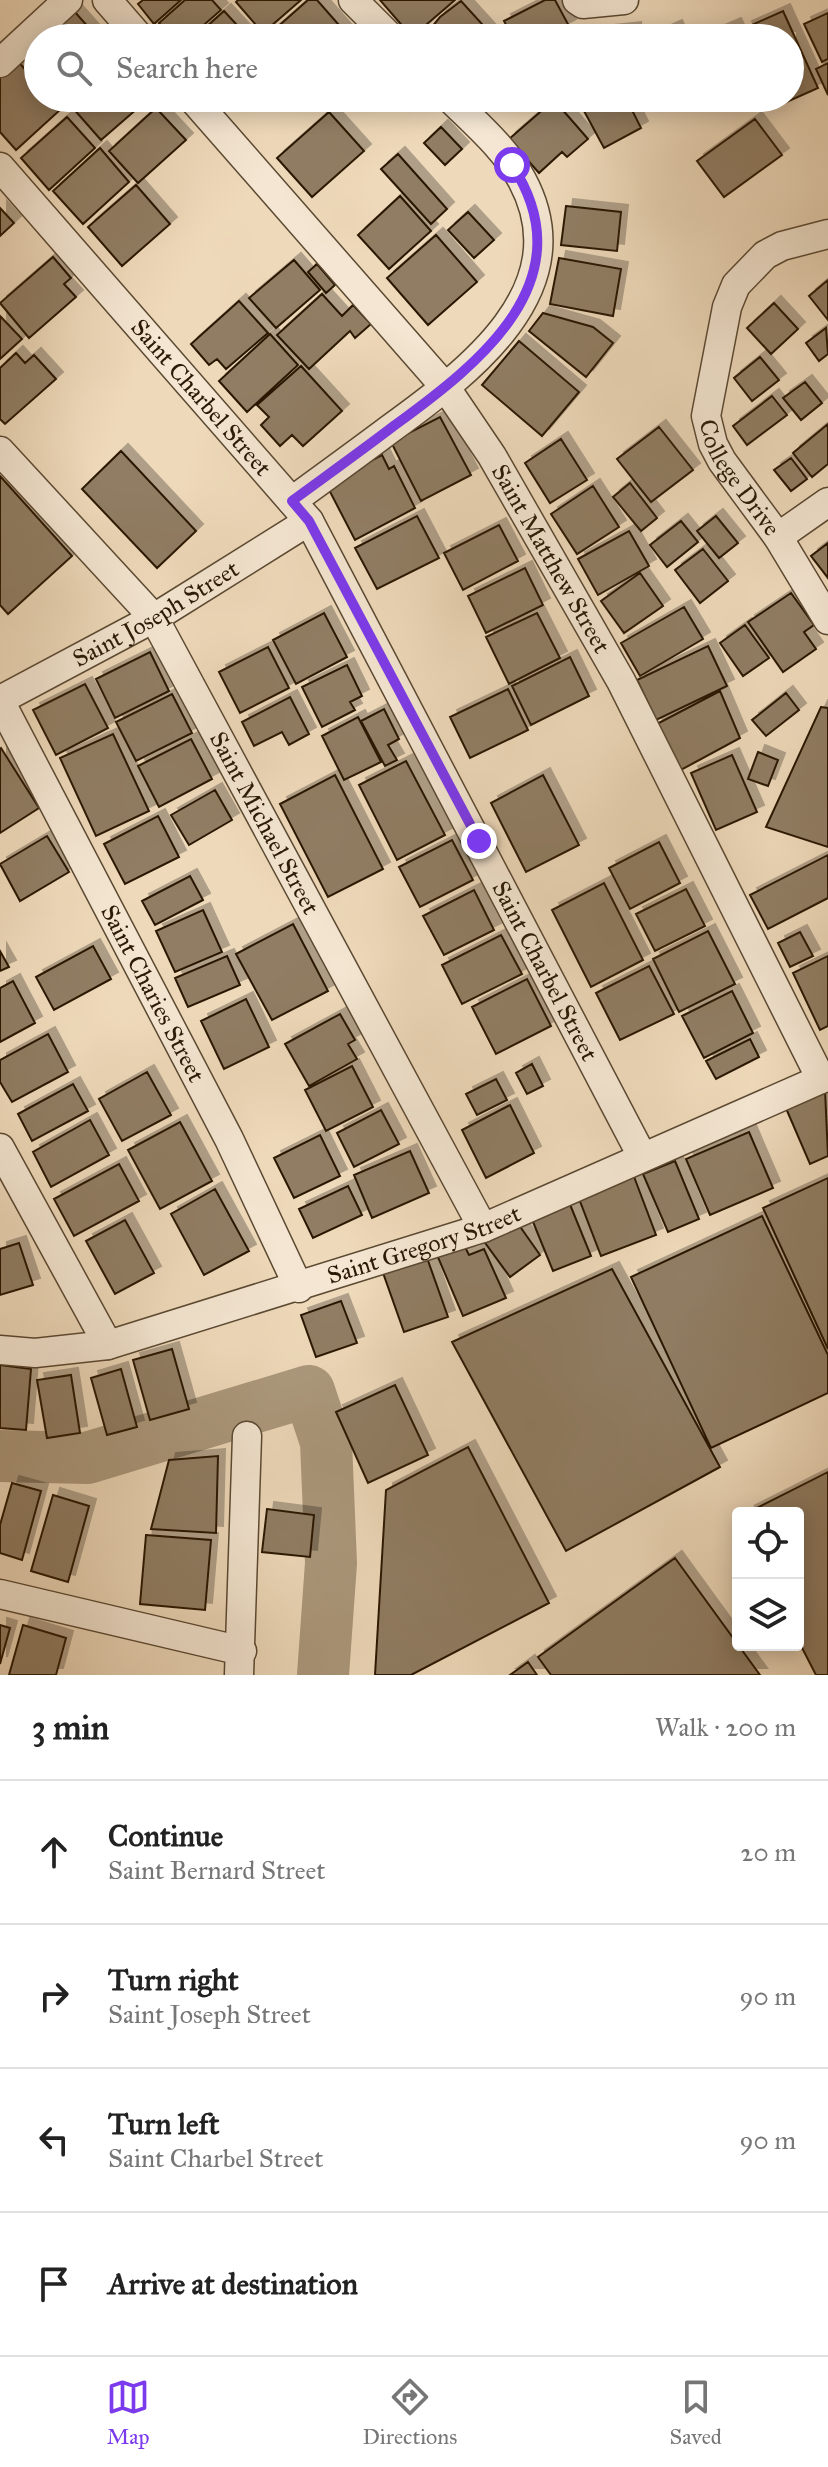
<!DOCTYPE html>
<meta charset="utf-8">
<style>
:root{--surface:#fff;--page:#f6f6f6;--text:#222;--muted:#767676;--line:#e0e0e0;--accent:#7c3aed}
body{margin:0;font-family:"IM FELL Great Primer",serif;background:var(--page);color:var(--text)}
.controls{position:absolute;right:24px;bottom:24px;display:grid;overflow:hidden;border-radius:8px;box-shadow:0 4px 20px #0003}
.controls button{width:72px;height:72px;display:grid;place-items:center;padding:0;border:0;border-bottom:2px solid var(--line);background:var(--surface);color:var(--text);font:40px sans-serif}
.stop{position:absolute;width:24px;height:24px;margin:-18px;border:6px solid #7c3aed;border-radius:50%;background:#fff}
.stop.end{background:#7c3aed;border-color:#fff;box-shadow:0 2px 8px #0008}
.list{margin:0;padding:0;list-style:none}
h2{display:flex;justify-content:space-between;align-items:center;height:104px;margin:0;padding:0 32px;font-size:34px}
h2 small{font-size:26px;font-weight:400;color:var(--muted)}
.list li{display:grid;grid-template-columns:52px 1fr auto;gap:24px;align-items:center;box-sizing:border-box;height:144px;padding:0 32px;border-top:2px solid var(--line)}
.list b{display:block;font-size:30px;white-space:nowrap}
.list p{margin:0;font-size:26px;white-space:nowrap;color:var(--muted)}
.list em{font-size:26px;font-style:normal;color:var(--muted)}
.icon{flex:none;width:44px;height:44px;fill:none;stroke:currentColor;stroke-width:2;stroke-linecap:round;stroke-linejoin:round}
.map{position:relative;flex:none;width:828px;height:1675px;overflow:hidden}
.search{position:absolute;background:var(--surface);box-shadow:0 4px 20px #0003;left:24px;right:24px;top:24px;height:88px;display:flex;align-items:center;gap:20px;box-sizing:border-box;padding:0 28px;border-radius:44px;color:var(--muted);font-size:30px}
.sheet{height:680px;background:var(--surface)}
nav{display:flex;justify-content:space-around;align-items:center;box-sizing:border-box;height:112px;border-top:2px solid var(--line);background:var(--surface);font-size:22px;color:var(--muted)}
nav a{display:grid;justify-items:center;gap:4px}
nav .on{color:var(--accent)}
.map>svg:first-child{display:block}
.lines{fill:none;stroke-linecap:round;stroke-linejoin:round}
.river{stroke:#ab987c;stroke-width:52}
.building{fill:#907d63;stroke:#2a1905;stroke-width:2;filter:url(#shadow)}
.minor-casing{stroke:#5b4932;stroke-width:31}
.minor{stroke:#f4e6d2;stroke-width:28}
.route{stroke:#7c3aed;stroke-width:10}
.labels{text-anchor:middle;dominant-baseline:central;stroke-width:6;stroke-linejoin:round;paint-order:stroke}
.street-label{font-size:24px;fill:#2a1905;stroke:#f4e6d2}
</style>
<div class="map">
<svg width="828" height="1675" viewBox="0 0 828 1675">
<defs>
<filter id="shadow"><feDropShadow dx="7" dy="-7" stdDeviation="0" flood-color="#0004"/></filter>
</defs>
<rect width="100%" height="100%" fill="#eed9ba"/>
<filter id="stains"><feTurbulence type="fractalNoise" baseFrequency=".0025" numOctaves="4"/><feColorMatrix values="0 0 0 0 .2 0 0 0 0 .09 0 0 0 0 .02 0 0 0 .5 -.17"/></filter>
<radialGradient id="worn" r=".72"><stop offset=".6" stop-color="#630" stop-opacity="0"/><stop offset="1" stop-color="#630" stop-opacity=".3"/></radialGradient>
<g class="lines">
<path class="river" d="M0 1456 87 1458 309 1391 326 1442 331 1563 323 1675"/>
</g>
<path class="building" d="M143 0H181L154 24 138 4Z
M185 0H212L221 10 189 38H172L159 23Z
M238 0H301L263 33 236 2Z
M308 0H317L346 33 341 38H265Z
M380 0H455L412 37Z
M545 0H555L569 26 546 38H513L504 21Z
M461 1 492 35 423 38 440 17Z
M74 11 98 38H43Z
M224 11 249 38H194Z
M783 11 818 88 780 105 777 98H790V38H750L745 28Z
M828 13V59L822 62 804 24Z
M734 25 740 38H704Z
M675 27 680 38H651Z
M634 29 635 38H590L588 34Z
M38 43V69L25 54Z
M15 58 38 84V98H51L61 109 16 150 0 132V71Z
M828 63V95L816 69Z
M79 98H129L138 108 101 140 71 106Z
M471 98H501L484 113Z
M577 98H644L631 108 641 128 604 148Z
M645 98H665L666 103 646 105Z
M554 100 588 139 567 157 562 152 539 173 509 139Z
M156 108 186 140 138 183 109 151Z
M329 112 364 151 312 197 277 158Z
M67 117 95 148 49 190 21 158Z
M755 119 782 155 724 197 697 161Z
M441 127 462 149 445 165 424 143Z
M100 148 129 182 83 224 53 191Z
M398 154 447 209 431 224 381 169Z
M136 185 170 224 122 266 88 227Z
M400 196 431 231 389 269 358 235Z
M566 206 621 212 617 251 561 245Z
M0 208 14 223 0 236Z
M468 212 494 240 474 258 448 230Z
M436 235 477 282 428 325 387 278Z
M53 257 71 278 64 284 76 297 29 338 0 303Z
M559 258 621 269 613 316 550 304Z
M294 260 320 290 276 328 249 298Z
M317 264 335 285 326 293 308 272Z
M828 280V320L809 296Z
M322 294 342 316 353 305 371 324 355 338 350 331 309 369 277 335Z
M239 301 268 333 226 369 217 359 209 365 191 344Z
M774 303 798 329 771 354 747 328Z
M543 313 593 327 613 343 586 377 529 331Z
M0 316 22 339 0 359Z
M826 328 828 354 819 361 806 343Z
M270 334 298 365 247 412 219 381Z
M519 341 579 392 542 436 482 385Z
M16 353 25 363 34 355 56 379 5 424 0 419V368Z
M760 357 779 380 752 401 734 378Z
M301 366 342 411 303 446 292 435 280 446 261 425 269 417 257 405Z
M805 382 822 403 801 420 783 398Z
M772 396 787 415 747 445 733 426Z
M440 417 471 475 421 501 391 442Z
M828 424V464L812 477 793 453Z
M659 427 693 470 651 502 617 459Z
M561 439 587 480 550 503 525 463Z
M121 451 196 531 157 568 82 489Z
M382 455 389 469 394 466 415 508 355 540 326 484Z
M791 458 807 479 791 491 774 470Z
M0 476 72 556 8 614 0 605Z
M630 483 657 518 641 531 613 497Z
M593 486 619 527 577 554 551 514Z
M417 516 439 558 377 589 355 548Z
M716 516 738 543 719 558 697 531Z
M681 521 698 542 667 567 650 545Z
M499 525 518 561 463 590 444 553Z
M629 531 649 566 598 595 578 559Z
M828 543V578L811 556Z
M703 549 728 581 700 603 675 570Z
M525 568 543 605 486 633 468 596Z
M640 573 663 606 624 633 601 601Z
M791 593 814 625 804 632 816 649 783 672 748 622Z
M684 607 703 639 640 676 621 643Z
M324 613 347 657 296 684 273 640Z
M537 613 560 658 509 684 486 637Z
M745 625 769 658 743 676 720 643Z
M708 646 727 686 656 720 637 680Z
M268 647 289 688 240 713 219 672Z
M150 652 169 691 115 718 96 679Z
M570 657 589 696 531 725 512 686Z
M347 665 362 696 350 702 355 710 322 727 302 687Z
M85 684 108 728 56 755 33 710Z
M508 689 528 730 470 758 450 717Z
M720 691 740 738 679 771 655 725Z
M786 693 799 710 766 736 752 720Z
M172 694 192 733 136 761 116 722Z
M290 697 309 734 289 745 282 732 254 746 242 722Z
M821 707 828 708V847L766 827Z
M384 709 399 739 388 745 397 760 385 766 361 721Z
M358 717 381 762 344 780 322 736Z
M113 734 149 811 96 836 60 758Z
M191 739 212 779 159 807 138 766Z
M1 748 39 808 0 833V749Z
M758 752 778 760 768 786 748 779Z
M732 755 757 812 716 830 691 773Z
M406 761 445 835 397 860 359 785Z
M335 775 383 869 328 897 280 804Z
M543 775 579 845 526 872 491 803Z
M215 790 232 820 189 845 171 815Z
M158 816 179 857 125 884 104 844Z
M47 836 69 872 20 901 0 864Z
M452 840 473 880 420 907 399 867Z
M659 842 680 883 630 909 609 868Z
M828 855V898L768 929 750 895Z
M190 876 203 900 155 925 142 901Z
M604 883 643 960 591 987 552 910Z
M686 889 705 926 655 951 636 914Z
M474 890 494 930 444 955 423 916Z
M203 910 222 952 175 972 156 931Z
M293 924 328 991 272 1020 236 954Z
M708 931 735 984 679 1012 653 959Z
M800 932 813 956 790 967 778 943Z
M501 935 522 974 462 1004 442 965Z
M93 946 111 979 54 1010 36 977Z
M0 951 9 967 0 971Z
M227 956 240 985 188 1007 175 978Z
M828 956V1026L820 1030 793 973Z
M649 966 674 1014 620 1040 596 993Z
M527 979 551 1026 496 1054 472 1007Z
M13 981 35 1023 0 1042V988Z
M732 991 753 1033 704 1058 682 1016Z
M246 999 269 1047 224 1069 201 1021Z
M340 1014 355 1040 348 1044 357 1059 309 1086 285 1044Z
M48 1034 68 1072 12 1102 0 1082V1060Z
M750 1039 759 1057 716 1079 706 1061Z
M532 1064 543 1086 527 1094 516 1073Z
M352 1066 373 1107 326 1131 305 1090Z
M147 1072 171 1115 122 1141 99 1099Z
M496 1079 507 1100 477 1115 466 1094Z
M73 1084 88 1111 32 1141 18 1114Z
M825 1090 828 1156 810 1164 785 1106Z
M510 1105 534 1153 486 1178 462 1130Z
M381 1110 399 1144 354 1167 337 1133Z
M90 1120 109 1155 51 1187 33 1152Z
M180 1122 212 1181 160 1209 128 1150Z
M749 1132 773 1188 710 1215 686 1159Z
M320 1135 340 1176 294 1198 274 1158Z
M410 1151 429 1193 372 1218 354 1175Z
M675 1161 699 1219 668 1232 643 1174Z
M119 1164 139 1201 74 1236 54 1199Z
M633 1174 656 1235 601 1256 578 1196Z
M828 1178V1349L763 1208Z
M348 1186 362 1215 313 1238 299 1209Z
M215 1189 249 1251 204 1275 171 1214Z
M569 1202 591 1256 553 1271 531 1217Z
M762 1216 828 1355V1393L711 1448 631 1277Z
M514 1218 540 1255 510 1277 483 1240Z
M125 1220 154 1273 115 1294 86 1241Z
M19 1243 33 1285 0 1295V1249Z
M463 1243 469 1255 484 1249 506 1298 463 1316 437 1255Z
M426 1255 448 1317 404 1332 382 1270Z
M612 1269 720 1467 566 1551 452 1342Z
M341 1301 357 1343 316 1357 301 1315Z
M172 1349 189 1409 150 1420 133 1360Z
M0 1365 31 1369 26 1430 0 1428Z
M121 1369 137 1427 107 1435 91 1378Z
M71 1375 80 1433 47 1438 37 1380Z
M395 1385 428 1455 368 1483 336 1412Z
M468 1447 549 1603 411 1675H375L386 1490Z
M218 1456 216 1533 151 1529 169 1460Z
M828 1472V1675H816L798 1640V1513H747Z
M12 1483 41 1491 22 1560 0 1553V1525Z
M53 1495 89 1506 68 1582 31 1571Z
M267 1509 314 1515 310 1557 262 1552Z
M146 1535 211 1540 205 1610 140 1604Z
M675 1558 760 1675H551L538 1657Z
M0 1625 10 1628 0 1664Z
M23 1625 66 1638 56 1675H9Z
M528 1662 537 1675H510Z"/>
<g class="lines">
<defs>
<g id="minor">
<path d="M107 0 140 38"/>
<path d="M353 0 391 38"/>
<path d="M577 0 583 4 624 0"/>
<path d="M0 63 68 0"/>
<path id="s1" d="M192 98 446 388 492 456 621 681 821 1079"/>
<path id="s2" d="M0 167 309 521 642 1156"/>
<path id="s3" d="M828 234 782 246 765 255 736 285 727 307 706 416 713 444 722 461 778 537 828 620"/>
<path id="s4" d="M0 451 154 618 483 1228"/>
<path d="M292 501C325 477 358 453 390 429 467 373 581 290 522 180 505 148 475 123 450 98"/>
<path d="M778 537 828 502"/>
<path id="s5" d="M0 700 154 618 309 521"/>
<path id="s6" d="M0 701 229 1139 299 1288"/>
<path d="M0 1148 108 1345"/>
<path id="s7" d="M0 1350 35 1353 108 1345 483 1228 828 1076"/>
<path d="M0 1594 242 1651"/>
<path d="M239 1675 247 1436"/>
</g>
</defs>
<use href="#minor" class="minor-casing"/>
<use href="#minor" class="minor"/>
</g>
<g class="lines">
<path class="route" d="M479 841 309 521 292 501C326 476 361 451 395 425 480 363 587 280 512 165"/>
</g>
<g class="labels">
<g class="street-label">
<text stroke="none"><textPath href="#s2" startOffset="306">Saint Charbel Street</textPath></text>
<text stroke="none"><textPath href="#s3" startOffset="314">College Drive</textPath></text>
<text stroke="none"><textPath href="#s1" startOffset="586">Saint Matthew Street</textPath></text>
<text stroke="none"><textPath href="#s5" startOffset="178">Saint Joseph Street</textPath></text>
<text stroke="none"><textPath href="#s4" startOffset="460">Saint Michael Street</textPath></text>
<text stroke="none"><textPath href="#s2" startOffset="978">Saint Charbel Street</textPath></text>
<text stroke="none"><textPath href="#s6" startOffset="330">Saint Charies Street</textPath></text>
<text stroke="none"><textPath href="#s7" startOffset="440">Saint Gregory Street</textPath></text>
</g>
</g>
<rect width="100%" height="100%" filter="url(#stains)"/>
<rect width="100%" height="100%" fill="url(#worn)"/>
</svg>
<div class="controls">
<button><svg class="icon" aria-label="locate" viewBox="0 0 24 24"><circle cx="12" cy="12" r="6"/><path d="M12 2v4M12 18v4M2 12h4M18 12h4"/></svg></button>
<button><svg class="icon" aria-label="layers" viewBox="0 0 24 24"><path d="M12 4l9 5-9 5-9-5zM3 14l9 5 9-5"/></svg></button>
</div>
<div class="stop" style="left:512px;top:165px"></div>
<div class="stop end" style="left:479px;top:841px"></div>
<div class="search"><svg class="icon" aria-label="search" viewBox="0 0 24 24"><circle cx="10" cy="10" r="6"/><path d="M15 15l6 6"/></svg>Search here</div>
</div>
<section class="sheet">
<h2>3 min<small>Walk · 200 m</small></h2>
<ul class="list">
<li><svg class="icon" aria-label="ahead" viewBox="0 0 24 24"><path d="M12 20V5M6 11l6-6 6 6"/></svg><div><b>Continue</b><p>Saint Bernard Street</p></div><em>20 m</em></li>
<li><svg class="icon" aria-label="right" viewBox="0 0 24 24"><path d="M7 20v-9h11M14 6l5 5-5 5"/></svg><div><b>Turn right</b><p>Saint Joseph Street</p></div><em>90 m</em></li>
<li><svg class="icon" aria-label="left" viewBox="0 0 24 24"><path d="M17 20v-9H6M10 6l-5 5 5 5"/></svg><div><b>Turn left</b><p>Saint Charbel Street</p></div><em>90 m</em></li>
<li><svg class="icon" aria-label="arrive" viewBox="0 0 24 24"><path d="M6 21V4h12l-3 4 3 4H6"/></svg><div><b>Arrive at destination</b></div></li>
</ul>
</section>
<nav>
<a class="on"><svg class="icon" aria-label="map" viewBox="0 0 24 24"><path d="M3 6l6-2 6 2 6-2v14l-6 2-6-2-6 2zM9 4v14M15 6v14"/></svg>Map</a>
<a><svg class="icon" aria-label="directions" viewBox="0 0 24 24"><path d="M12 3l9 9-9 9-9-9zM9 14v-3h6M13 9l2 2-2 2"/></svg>Directions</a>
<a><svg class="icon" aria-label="saved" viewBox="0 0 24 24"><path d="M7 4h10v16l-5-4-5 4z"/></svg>Saved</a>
</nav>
